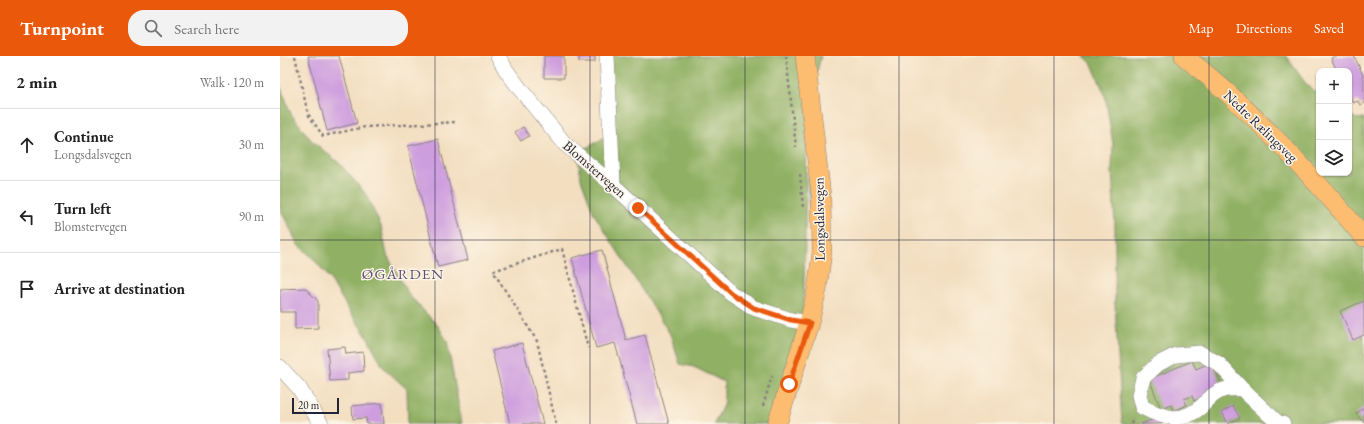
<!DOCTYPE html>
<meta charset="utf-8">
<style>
:root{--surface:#fff;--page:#f2f2f2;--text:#222;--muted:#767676;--line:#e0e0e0;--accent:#ea580c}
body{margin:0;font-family:"EB Garamond",serif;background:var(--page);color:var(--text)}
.controls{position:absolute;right:12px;top:12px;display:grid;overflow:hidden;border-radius:8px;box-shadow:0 1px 3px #0004}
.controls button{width:36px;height:36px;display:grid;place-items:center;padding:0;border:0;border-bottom:1px solid var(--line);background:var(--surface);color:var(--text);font:20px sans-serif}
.scale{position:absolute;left:12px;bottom:10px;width:47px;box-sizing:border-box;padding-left:4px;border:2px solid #22223b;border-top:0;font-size:11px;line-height:14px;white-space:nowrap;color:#22223b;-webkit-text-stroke:3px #fcf5e5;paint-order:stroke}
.stop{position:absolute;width:12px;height:12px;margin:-9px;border:3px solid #ea580c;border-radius:50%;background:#fff}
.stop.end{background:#ea580c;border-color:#fff;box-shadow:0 1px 4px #0008}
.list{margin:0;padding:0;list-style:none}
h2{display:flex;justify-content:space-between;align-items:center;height:52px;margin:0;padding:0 16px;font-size:17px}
h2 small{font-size:13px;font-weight:400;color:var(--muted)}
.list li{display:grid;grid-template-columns:26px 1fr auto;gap:12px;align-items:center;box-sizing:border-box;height:72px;padding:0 16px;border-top:1px solid var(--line)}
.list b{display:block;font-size:15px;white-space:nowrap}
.list p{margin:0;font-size:13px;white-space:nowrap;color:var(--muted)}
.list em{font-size:13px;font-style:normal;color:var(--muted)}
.icon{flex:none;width:22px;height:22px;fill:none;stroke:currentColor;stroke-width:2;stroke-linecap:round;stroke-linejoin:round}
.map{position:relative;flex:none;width:1084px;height:368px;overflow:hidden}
header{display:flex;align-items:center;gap:24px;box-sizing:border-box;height:56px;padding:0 20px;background:var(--accent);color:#fff}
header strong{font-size:19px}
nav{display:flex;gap:22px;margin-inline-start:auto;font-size:14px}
.search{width:280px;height:36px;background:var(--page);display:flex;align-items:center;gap:10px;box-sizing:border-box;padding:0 14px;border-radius:16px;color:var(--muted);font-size:15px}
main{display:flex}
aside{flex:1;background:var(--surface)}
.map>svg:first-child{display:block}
.forest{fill:#90b063;stroke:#59694f}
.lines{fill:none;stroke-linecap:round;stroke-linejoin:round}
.stream{stroke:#48a8c7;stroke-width:4.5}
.building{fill:#cd9dde}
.minor-casing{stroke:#8a807e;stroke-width:16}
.major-casing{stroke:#8a807e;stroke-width:20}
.path{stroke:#8a807e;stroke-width:2.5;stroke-dasharray:3 3;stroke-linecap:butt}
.minor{stroke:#fff;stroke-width:15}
.major{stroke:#fcbd6f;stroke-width:19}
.route{stroke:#ea580c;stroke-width:5}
.grid{fill:none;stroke:#22223b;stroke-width:1;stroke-opacity:0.55}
.labels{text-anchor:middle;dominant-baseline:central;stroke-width:3;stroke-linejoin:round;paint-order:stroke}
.street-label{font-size:14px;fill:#22223b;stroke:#fcf5e5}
.neighbourhood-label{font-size:15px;letter-spacing:1px;fill:#5e4d74;stroke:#fcf5e5}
</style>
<header>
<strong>Turnpoint</strong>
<div class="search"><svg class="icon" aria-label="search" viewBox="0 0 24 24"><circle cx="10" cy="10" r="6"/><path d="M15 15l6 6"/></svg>Search here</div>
<nav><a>Map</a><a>Directions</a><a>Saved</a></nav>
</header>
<main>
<aside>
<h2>2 min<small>Walk · 120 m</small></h2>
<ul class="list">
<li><svg class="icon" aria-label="ahead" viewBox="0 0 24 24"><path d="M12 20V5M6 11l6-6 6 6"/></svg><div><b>Continue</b><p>Longsdalsvegen</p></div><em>30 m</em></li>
<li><svg class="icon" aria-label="left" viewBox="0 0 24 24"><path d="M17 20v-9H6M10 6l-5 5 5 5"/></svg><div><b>Turn left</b><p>Blomstervegen</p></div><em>90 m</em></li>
<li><svg class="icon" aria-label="arrive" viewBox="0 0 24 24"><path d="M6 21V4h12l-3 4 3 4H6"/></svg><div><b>Arrive at destination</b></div></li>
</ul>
</aside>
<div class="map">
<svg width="1084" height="368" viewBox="0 0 1084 368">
<rect width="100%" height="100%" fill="#fcf5e5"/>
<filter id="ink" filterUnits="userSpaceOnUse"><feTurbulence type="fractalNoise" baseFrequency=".025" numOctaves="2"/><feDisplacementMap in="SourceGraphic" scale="8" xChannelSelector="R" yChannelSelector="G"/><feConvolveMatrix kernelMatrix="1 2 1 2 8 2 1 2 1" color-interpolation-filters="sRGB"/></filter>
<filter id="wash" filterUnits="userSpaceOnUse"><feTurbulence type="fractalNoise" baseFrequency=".012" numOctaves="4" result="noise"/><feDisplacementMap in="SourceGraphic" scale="16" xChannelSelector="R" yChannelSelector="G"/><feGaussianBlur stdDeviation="0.9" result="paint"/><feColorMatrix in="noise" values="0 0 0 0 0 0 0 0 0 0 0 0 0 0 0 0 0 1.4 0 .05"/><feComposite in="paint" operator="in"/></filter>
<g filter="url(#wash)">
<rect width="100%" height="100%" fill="#f3dec0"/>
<path class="forest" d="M327 0H541L530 44 527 74 523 282 501 368H434L444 347V326L414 311 400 308 390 278 314 158 301 123 297 92 302 95 328 79Z
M804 0H1006L1026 28 1039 40V117H1069V59L1077 63 1084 62V368H842L835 248V170L832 114 833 88 825 39 812 8Z
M0 30 11 58 31 84 60 108 85 137 101 170 107 199 129 239 158 270 167 285 182 368H128L127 333 103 311 88 282 70 256 50 223 32 201 18 189 0 152Z"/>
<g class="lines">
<path class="stream" d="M530 122 532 163"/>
</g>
<g id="blocks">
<path class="building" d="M28 0H59L77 67 47 75Z
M264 0H284V22H264Z
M299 0H315V6H299Z
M1056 0H1074L1084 21V47L1080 49 1078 45 1073 47 1069 38V15H1057L1051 2Z
M243 71 249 80 241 85 235 76Z
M158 83 188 204 158 211 128 90Z
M322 194 346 284 365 279 389 368H357L335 287 316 292 292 202Z
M25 232 38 245V272L15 273V256H0V233Z
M1084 245V279L1073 284 1060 255Z
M242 287 263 368H230L212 295Z
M65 291 66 298 83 296 84 315 68 317V324L50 325 47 293Z
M912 305 916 313 932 306 941 328 926 335 928 339 914 345 912 340 904 343 907 349 894 355 891 349 881 353 869 323Z
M102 347 104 368H87L86 362 73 363 72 350Z
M953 350 960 362 948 368 942 356Z
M1084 351V367L1076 358Z
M880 361 882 368H861Z"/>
</g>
</g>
<g filter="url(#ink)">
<use href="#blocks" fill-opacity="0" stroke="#8a807e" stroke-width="1"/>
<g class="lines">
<defs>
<path id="minor" d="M218 0 226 14 240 33 285 88 333 129 451 237 474 252 511 264 529 267
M327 0 333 129
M0 311 19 332 41 368
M962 333C956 333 949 332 943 334 935 336 929 343 923 349 903 368 885 363 862 351L859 339 863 322 878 308 896 299 920 297 939 308 962 333 997 366 1003 368"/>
<path id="major" d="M904 0C972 54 1028 115 1084 181
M497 368 529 267 537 234 542 196 541 140 525 0"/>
</defs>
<use href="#minor" class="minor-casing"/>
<use href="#major" class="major-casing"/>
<path class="path" d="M15 0 28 58 43 80 85 71 176 66
M506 0 516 91
M520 118 523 151
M483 350 492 320
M276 368 257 285 213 215 282 193 308 292
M851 368 853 362"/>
<use href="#minor" class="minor"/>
<use href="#major" class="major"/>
</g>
</g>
<g class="lines" filter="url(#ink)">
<path class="route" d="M358 152 451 237 474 252 511 264 530 267 509 328"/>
</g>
<path class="grid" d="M155 0V368M310 0V368M465 0V368M619 0V368M774 0V368M929 0V368M0 184H1084"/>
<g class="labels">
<g class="street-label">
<text transform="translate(981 70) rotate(44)">Nedre Rælingsveg</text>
<text transform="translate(315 113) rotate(41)">Blomstervegen</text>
<text transform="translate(539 163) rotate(-91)">Longsdalsvegen</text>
</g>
<g class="neighbourhood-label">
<text x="123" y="217">ØGÅRDEN</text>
</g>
</g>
</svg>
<div class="controls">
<button>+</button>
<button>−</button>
<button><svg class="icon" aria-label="layers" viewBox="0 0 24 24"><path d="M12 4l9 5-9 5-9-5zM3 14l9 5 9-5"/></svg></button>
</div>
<div class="scale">20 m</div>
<div class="stop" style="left:509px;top:328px"></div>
<div class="stop end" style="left:358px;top:152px"></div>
</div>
</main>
